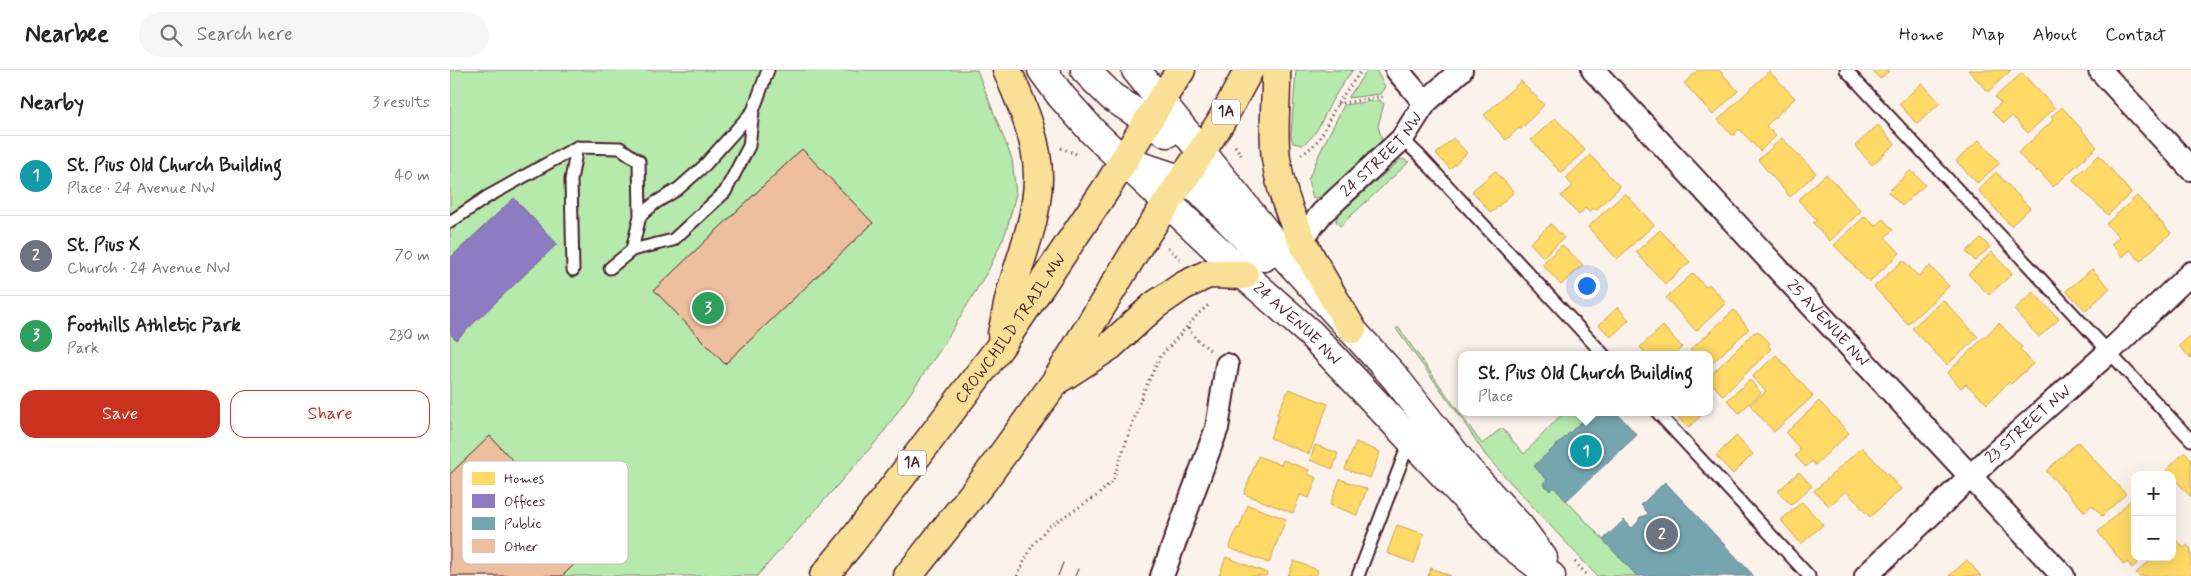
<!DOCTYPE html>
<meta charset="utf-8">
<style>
:root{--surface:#fff;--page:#f6f6f6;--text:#222;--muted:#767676;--line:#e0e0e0;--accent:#c8321e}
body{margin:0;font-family:Mynerve,sans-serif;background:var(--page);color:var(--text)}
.controls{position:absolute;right:15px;bottom:15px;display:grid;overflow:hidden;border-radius:10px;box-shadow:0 5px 20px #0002}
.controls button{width:45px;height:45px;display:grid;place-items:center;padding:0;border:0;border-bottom:1px solid var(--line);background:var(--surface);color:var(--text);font:25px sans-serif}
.you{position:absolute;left:1136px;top:215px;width:18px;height:18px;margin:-12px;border:4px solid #fff;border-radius:50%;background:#1a73e8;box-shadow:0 0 0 8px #1a73e833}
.badge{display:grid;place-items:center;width:32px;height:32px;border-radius:50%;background:var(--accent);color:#fff;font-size:16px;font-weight:700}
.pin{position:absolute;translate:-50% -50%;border:2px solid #fff;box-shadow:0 1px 5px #0006}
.popup{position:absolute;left:1008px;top:281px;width:255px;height:65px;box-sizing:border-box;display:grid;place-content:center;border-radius:10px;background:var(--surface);filter:drop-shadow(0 1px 4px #0005);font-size:16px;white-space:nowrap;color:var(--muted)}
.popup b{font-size:19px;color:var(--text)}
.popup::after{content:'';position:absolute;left:50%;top:100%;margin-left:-10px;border:10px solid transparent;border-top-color:var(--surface)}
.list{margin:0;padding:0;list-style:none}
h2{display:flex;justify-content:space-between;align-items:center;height:65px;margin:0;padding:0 20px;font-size:21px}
h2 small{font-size:16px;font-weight:400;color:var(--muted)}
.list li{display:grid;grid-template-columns:32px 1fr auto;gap:15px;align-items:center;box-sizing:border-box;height:80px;padding:0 20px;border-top:1px solid var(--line)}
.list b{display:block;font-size:19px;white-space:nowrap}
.list p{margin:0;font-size:16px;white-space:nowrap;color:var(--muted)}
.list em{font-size:16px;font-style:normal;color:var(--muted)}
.actions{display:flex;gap:10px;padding:15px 20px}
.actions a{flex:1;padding:11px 0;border:1px solid var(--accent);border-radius:15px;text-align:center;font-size:18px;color:var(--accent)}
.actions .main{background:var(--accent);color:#fff}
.icon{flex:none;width:28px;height:28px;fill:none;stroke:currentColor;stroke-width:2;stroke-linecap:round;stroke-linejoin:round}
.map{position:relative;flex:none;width:1741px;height:506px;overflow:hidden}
header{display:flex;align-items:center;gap:30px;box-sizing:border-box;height:70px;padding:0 25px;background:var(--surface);border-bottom:1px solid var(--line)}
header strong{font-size:24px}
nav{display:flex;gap:28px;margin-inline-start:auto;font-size:18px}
.search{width:350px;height:45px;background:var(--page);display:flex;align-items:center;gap:12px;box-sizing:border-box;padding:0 18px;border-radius:28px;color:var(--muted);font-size:19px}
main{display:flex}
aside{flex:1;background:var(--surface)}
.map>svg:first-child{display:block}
.green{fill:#b5eaac;stroke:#80846c}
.homes{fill:#ffd966;stroke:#c9a154}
.offices{fill:#8e7cc3;stroke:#7a6095}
.public{fill:#76a5af;stroke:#697d87}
.building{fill:#eebf9e;stroke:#4a1f2b}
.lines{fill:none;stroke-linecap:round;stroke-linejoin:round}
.service-casing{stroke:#4a1f2b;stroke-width:15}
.minor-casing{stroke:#4a1f2b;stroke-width:26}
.tertiary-casing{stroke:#4a1f2b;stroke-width:31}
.trunk-casing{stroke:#4a1f2b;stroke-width:31}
.motorway-casing{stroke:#4a1f2b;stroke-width:31}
.path{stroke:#4a1f2b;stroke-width:3;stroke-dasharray:1 4;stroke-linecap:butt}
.service{stroke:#fff;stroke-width:11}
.minor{stroke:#fff;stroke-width:22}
.tertiary{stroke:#fff;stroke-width:28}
.trunk{stroke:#fadf96;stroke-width:28}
.motorway{stroke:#fadf96;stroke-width:28}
.tram{stroke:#4a1f2b;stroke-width:1}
.labels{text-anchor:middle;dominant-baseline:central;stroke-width:5;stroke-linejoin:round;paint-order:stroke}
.shield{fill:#fff;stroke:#80626b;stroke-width:1}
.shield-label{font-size:15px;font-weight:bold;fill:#4a1f2b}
.street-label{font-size:16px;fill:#4a1f2b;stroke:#fff}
.key{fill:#fff;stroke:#c9bcbf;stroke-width:1}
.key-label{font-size:14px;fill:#4a1f2b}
</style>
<header>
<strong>Nearbee</strong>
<div class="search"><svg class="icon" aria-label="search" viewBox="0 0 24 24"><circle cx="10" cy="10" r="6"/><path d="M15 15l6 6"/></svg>Search here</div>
<nav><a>Home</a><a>Map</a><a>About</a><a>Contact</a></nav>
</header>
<main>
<aside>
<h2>Nearby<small>3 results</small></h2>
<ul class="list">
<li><span class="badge" style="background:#0f9aa8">1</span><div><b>St. Pius Old Church Building</b><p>Place · 24 Avenue NW</p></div><em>40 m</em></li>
<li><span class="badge" style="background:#6b7280">2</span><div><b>St. Pius X</b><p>Church · 24 Avenue NW</p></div><em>70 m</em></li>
<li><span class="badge" style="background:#2e9e5b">3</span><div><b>Foothills Athletic Park</b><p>Park</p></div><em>230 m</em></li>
</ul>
<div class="actions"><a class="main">Save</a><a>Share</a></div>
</aside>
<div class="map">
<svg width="1741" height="506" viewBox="0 0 1741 506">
<rect width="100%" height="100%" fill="#fcf2ec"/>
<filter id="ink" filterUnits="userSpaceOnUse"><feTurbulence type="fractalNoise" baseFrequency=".02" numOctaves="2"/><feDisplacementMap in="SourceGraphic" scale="10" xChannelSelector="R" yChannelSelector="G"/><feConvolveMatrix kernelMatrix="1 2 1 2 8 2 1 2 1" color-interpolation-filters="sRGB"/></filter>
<g filter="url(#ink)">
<path class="green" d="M0 0H527L562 89 566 124 556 162 539 199 492 277 431 366 307 506H0Z
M846 0H903C896 9 890 17 885 26 875 41 868 67 852 75L843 73 841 66Z
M917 0H926L935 17 930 24 898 28Z
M929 30 934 34 928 56 932 70 873 127 863 128 858 110 873 76 894 35Z
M951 89 959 92 890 156 886 152 888 143 897 137Z
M948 257 1032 374 1052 358 1074 384 1114 342H1130L1136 348 1084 396 1097 410 1093 414 1100 421 1104 417 1187 506H1147L1036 386 1007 342 946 259Z"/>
<path class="homes" d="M1248 0H1269L1288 21 1263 45 1234 13Z
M1422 0H1440L1430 9Z
M1518 0H1561L1538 22Z
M1319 1 1345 28 1316 56 1326 66 1310 81 1289 59 1283 66 1268 50Z
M1572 3 1605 38 1578 63 1562 46 1554 53 1542 41 1551 33 1545 27Z
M1071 11 1094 35 1071 59 1069 58 1056 70 1034 45Z
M1472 13 1490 33 1467 54 1449 34Z
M1612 37 1647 77 1603 117 1588 100 1586 102 1568 83 1594 59 1603 50 1601 47Z
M1105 48 1135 80 1111 103 1081 70Z
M1428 55 1445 74 1422 95 1405 76Z
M1003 68 1017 83 1000 99 986 84Z
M1332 68 1366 103 1340 127 1308 90Z
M1529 70 1550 93 1527 113 1506 91Z
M1140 85 1170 117 1146 140 1144 138 1139 142 1135 138 1129 145 1111 126 1123 116 1116 108Z
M1649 85 1681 123 1658 145 1622 110Z
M1461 100 1475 115 1452 136 1438 122Z
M1045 101 1064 122 1041 143 1022 121Z
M1546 102 1580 138 1561 156 1528 120Z
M1376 104 1411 141 1380 171 1363 153 1367 150 1348 130Z
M1175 123 1204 155 1167 189 1138 157Z
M1687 126 1721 163 1690 191 1680 180 1673 187 1661 174 1669 167 1656 154Z
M1415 146 1425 156 1433 149 1443 160 1435 167 1450 183 1419 212 1384 175Z
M1101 154 1114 168 1093 187 1080 173Z
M1210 160 1240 192 1215 214 1186 182Z
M1531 168 1540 177 1525 191 1516 182Z
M1112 175 1133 195 1111 215 1092 194Z
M1542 182 1562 204 1539 225 1518 204Z
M1453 190 1468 206 1480 196 1499 216 1458 254 1424 217Z
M1642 199 1660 218 1636 241 1616 221Z
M1243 203 1256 217 1259 214 1276 233 1246 261 1216 228Z
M1583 222 1609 249 1589 267 1564 240Z
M1493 230 1528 267 1497 295 1462 258Z
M1168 237 1179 250 1161 267 1149 255Z
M1284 240 1299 259 1260 295V285H1243L1240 280Z
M1549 253 1572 277 1570 279 1583 294 1561 314 1559 312 1537 334 1516 314 1511 318 1497 303Z
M1213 256 1232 277 1224 285H1197L1190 277Z
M1308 261 1320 273 1318 275 1321 279 1273 326 1260 311V306L1304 262 1305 263Z
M1741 265V289L1729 276Z
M1326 285 1363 326 1324 362 1300 335 1316 321 1302 307Z
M1300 310 1311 323 1289 343 1277 330Z
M839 319 878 334 859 384 820 368 829 345 827 344Z
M1369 331 1399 363 1365 395 1362 391 1356 397 1345 386 1351 380 1336 363Z
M1223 342H1255L1238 358Z
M1286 366 1303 384 1283 404 1266 386Z
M906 372 930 382 920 408 895 399Z
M1628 372 1676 424 1652 446 1642 435 1635 442 1596 401Z
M865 375 888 383 883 399 860 390Z
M1412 377 1451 419 1420 447 1396 421 1379 436 1364 421Z
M1735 382 1741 389V427L1716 400Z
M808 386 831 395 833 390 859 400 858 404 867 408 859 428 850 425 843 443 794 424Z
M1349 402 1362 416 1341 435 1328 421Z
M890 409 917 419 907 445 880 435Z
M1685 426V487H1694L1682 498 1677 492 1674 495 1648 462Z
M1352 432 1373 455 1351 474 1331 450Z
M798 435 836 449 819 493 779 478 787 458 789 459Z
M947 455 974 464 964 493 937 483Z
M1724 468 1734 478 1737 475 1741 479V506H1689L1686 503 1704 487H1722V470Z
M776 487 817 503 816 506H769Z
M1517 490 1531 506H1499Z
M844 491 868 500 866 506H838Z
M981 498 1001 506H978Z"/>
<path class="offices" d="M64 128 107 174 6 270 0 263V188Z"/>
<path class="public" d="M1142 342H1166L1187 365 1116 431 1104 417 1100 421 1093 413 1097 410 1084 396Z
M1215 412 1304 506H1187L1153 470 1174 450 1182 458 1188 452 1190 447 1195 446 1198 443 1191 435Z"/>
<path class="building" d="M352 79 423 153 275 294 204 220Z
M40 366 143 477 112 506H0V404Z"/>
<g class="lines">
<defs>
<path id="service" d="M1396 0 1741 370
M303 41 318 0
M952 69 969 85 1154 285
M0 152 37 127 127 77 170 78 189 91 190 146
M160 198 182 180 190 146 205 133 228 119 254 96 303 41 299 76 275 122 223 170 182 180
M123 200 121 110 127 77
M1207 342 1359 506
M908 506 960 370"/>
<g id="minor">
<path d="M947 0 975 33"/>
<path id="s1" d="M1143 0 1613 506"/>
<path d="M1650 0 1741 99"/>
<path id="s2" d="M851 170 872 143 952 69 975 33 1011 0"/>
<path d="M712 506 767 358 777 295"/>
<path id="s3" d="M1416 506 1543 385 1659 282 1741 203"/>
</g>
<g id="tertiary">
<path id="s4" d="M592 0 611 26 643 62 794 205 861 264 1055 470 1101 506"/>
<path d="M635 0 662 27 717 63"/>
<path d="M686 0 838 190 943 305 1017 399 1070 457 1093 488"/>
<path d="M681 93 733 110 750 120 814 187"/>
</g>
<g id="trunk">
<path d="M552 264C555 251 557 238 560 226 570 188 587 151 588 110 589 72 572 35 557 0"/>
<path d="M612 307 660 276 705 235 733 216 758 204 794 205"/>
<path id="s5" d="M374 506 401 473 549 278 658 116 710 31"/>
<path d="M458 506 534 410 606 311 689 175 751 82"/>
</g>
<path id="motorway" d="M826 0C827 29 822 59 826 88 834 152 871 205 902 259
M710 31 731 0
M751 82 770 53 799 0"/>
</defs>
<use href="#service" class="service-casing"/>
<use href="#minor" class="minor-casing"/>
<use href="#tertiary" class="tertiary-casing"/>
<use href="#trunk" class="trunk-casing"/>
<use href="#motorway" class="motorway-casing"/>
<path class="path" d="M887 34 935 26
M785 76 793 88
M611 78 626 84
M851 84C872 75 876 52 887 35 894 23 904 11 912 0
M718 178 730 189
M738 258 746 269 760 280
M1125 492 1138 506
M567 506 582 476 598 457 648 425 663 410 693 323 710 287 749 243 760 234"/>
<use href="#service" class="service"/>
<use href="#minor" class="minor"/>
<use href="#tertiary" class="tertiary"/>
<use href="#trunk" class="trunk"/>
<use href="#motorway" class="motorway"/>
<path class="tram" d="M608 506 613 493
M625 506 628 499"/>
</g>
</g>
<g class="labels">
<g class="shield">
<rect x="762" y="29.5" width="28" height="25" rx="4"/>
<rect x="448" y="380.5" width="28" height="25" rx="4"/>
</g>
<g class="shield-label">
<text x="776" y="42">1A</text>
<text x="462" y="393">1A</text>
</g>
<g class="street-label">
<text stroke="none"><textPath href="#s2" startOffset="118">24 STREET NW</textPath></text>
<text stroke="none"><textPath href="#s1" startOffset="345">25 AVENUE NW</textPath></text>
<text stroke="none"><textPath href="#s4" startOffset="360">24 AVENUE NW</textPath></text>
<text stroke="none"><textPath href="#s5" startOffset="310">CROWCHILD TRAIL NW</textPath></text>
<text stroke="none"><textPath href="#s3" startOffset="222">23 STREET NW</textPath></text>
</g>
</g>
<rect x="12" y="391" width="166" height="103" rx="8" class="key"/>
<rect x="22" y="402" width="23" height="13" fill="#ffd966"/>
<rect x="22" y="424" width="23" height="14" fill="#8e7cc3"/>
<rect x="22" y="447" width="23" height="13" fill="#76a5af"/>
<rect x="22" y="469" width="23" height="14" fill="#eebf9e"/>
<g class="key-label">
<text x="54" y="413">Homes</text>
<text x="54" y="436">Offices</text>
<text x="54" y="458">Public</text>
<text x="54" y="481">Other</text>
</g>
</svg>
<div class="controls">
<button>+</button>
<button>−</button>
</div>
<div class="you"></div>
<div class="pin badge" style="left:1136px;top:381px;background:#0f9aa8">1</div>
<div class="popup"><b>St. Pius Old Church Building</b>Place</div>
<div class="pin badge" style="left:1212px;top:464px;background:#6b7280">2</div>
<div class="pin badge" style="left:258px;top:238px;background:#2e9e5b">3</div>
</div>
</main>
